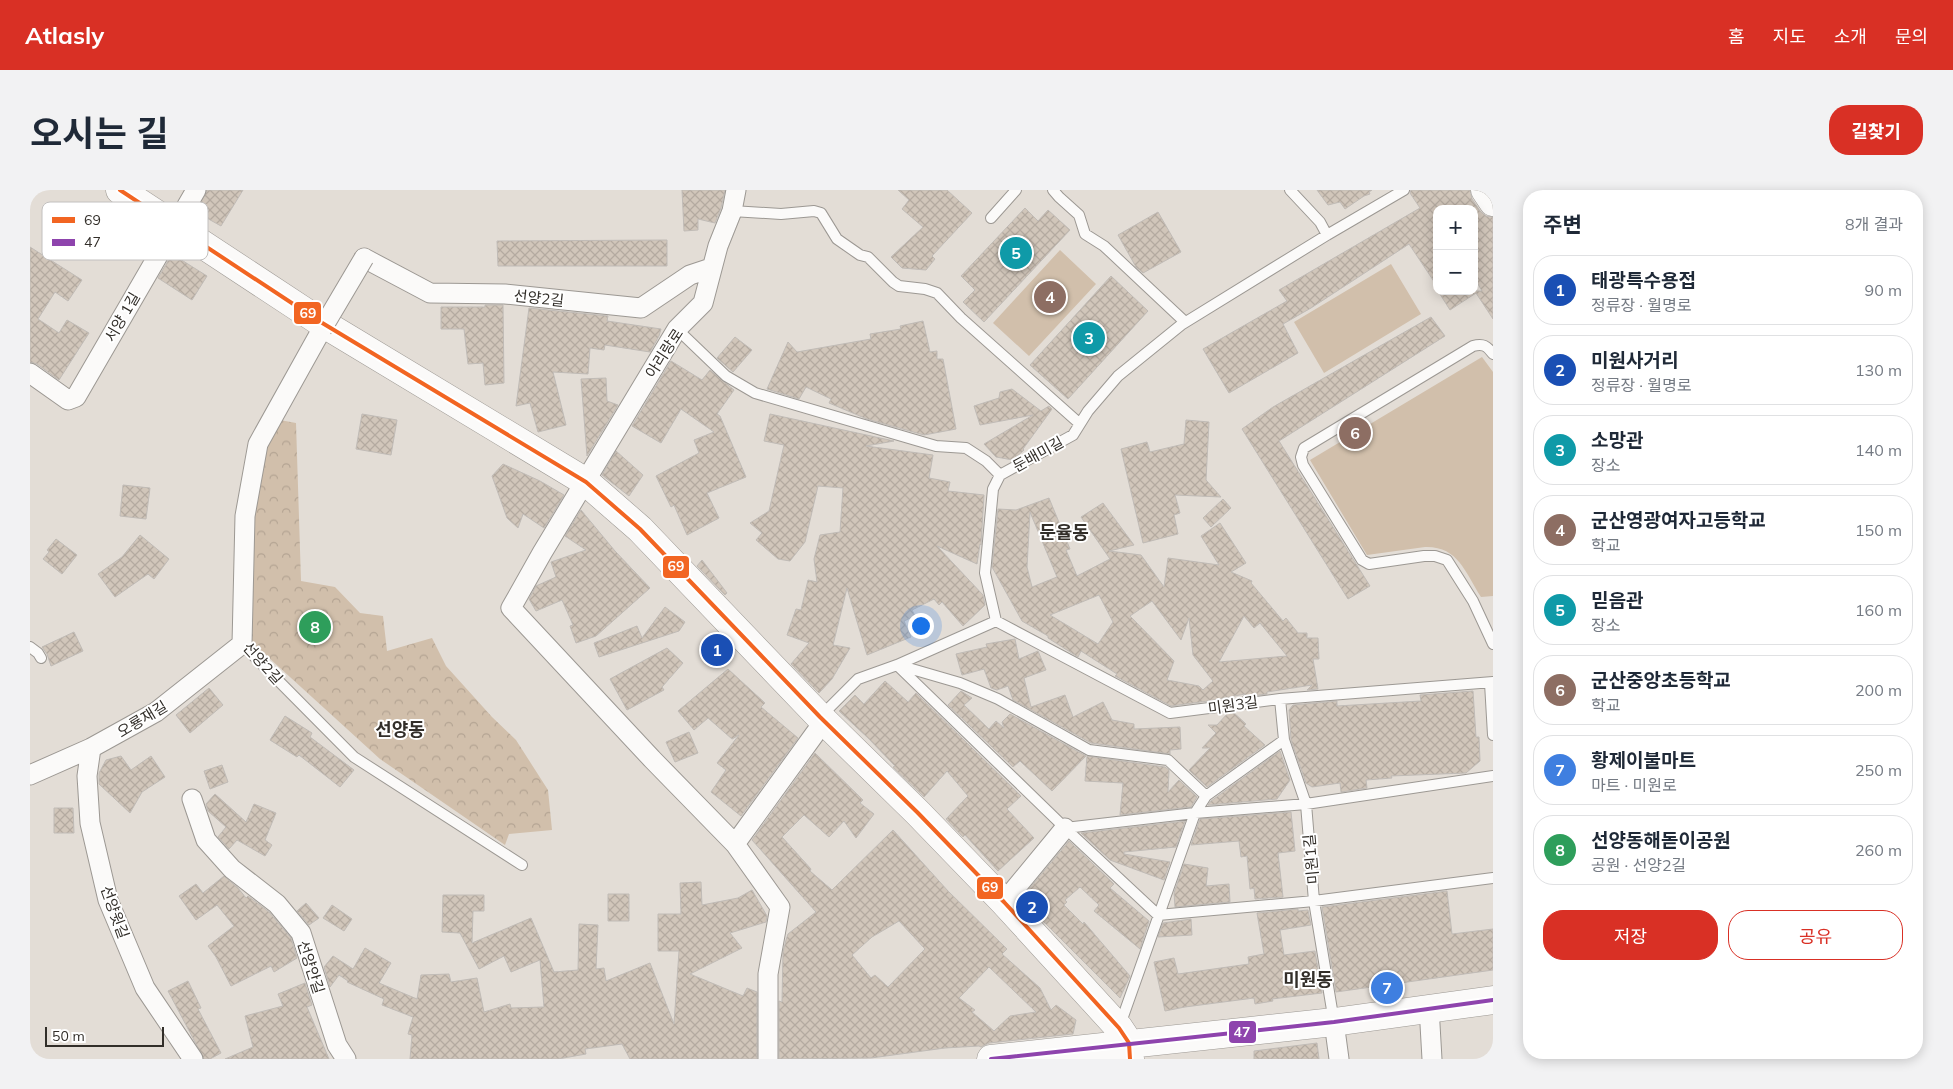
<!DOCTYPE html>
<html lang="ko">
<meta charset="utf-8">
<style>
:root{--surface:#fff;--page:#f2f2f3;--text:#1f2937;--muted:#747a83;--line:#e0e1e3;--accent:#d93025}
body{margin:0;font-family:Mulish,"Noto Sans KR",sans-serif;background:var(--page);color:var(--text)}
.controls{position:absolute;right:15px;top:15px;display:grid;overflow:hidden;border-radius:10px;box-shadow:0 2px 12px #0003}
.controls button{width:45px;height:45px;display:grid;place-items:center;padding:0;border:0;border-bottom:1px solid var(--line);background:var(--surface);color:var(--text);font:25px sans-serif}
.scale{position:absolute;left:15px;bottom:12px;width:119px;box-sizing:border-box;padding-left:5px;border:2px solid #322e29;border-top:0;font-size:14px;line-height:18px;white-space:nowrap;color:#322e29;-webkit-text-stroke:4px #fff;paint-order:stroke}
.you{position:absolute;left:890px;top:435px;width:18px;height:18px;margin:-12px;border:4px solid #fff;border-radius:50%;background:#1a73e8;box-shadow:0 0 0 8px #1a73e833}
.badge{display:grid;place-items:center;width:32px;height:32px;border-radius:50%;background:var(--accent);color:#fff;font-size:16px;font-weight:700}
.pin{position:absolute;translate:-50% -50%;border:2px solid #fff;box-shadow:0 1px 5px #0006}
.list{margin:0;padding:0;list-style:none}
h2{display:flex;justify-content:space-between;align-items:center;height:65px;margin:0;padding:0 20px;font-size:21px}
h2 small{font-size:16px;font-weight:400;color:var(--muted)}
.list li{display:grid;grid-template-columns:32px 1fr auto;gap:15px;align-items:center;box-sizing:border-box;height:70px;margin:0 10px 10px;padding:0 10px;border:1px solid var(--line);border-radius:20px}
.list b{display:block;font-size:19px;white-space:nowrap}
.list p{margin:0;font-size:16px;white-space:nowrap;color:var(--muted)}
.list em{font-size:16px;font-style:normal;color:var(--muted)}
.actions{display:flex;gap:10px;padding:15px 20px}
.actions a{flex:1;padding:11px 0;border:1px solid var(--accent);border-radius:20px;text-align:center;font-size:18px;color:var(--accent)}
.actions .main{background:var(--accent);color:#fff}
.map{position:relative;flex:none;width:1463px;height:869px;overflow:hidden;border-radius:20px}
header{display:flex;align-items:center;gap:30px;box-sizing:border-box;height:70px;padding:0 25px;background:var(--accent);color:#fff}
header strong{font-size:24px}
nav{display:flex;gap:28px;margin-inline-start:auto;font-size:18px}
.intro{display:flex;align-items:center;justify-content:space-between;box-sizing:border-box;height:120px;padding:0 30px}
h1{margin:0;font-size:35px}
.button{padding:12px 22px;border-radius:20px;background:var(--accent);color:#fff;font-size:18px;font-weight:700}
main{display:flex;gap:30px;padding:0 30px}
aside{flex:1;background:var(--surface);border-radius:20px;box-shadow:0 2px 12px #0003}
.map>svg:first-child{display:block}
.green{fill:#d1bfab}
.forest{fill:url(#forest-crowns)}
.building{fill:url(#building-cross-hatch);stroke:#c0bbb6;fill-rule:evenodd}
.lines{fill:none;stroke-linecap:round;stroke-linejoin:round}
.lane-casing{stroke:#9c9893;stroke-width:12}
.street-casing{stroke:#9c9893;stroke-width:21}
.secondary-casing{stroke:#9c9893;stroke-width:29}
.primary-casing{stroke:#9c9893;stroke-width:29}
.lane{stroke:#fbfaf9;stroke-width:10}
.street{stroke:#fbfaf9;stroke-width:19}
.secondary{stroke:#fbfaf9;stroke-width:28}
.primary{stroke:#fbfaf9;stroke-width:28}
.street-bridge-casing{stroke:#9c9893;stroke-width:21;stroke-linecap:butt}
.street-bridge{stroke:#fbfaf9;stroke-width:19}
.bus-1-casing{stroke:#fff;stroke-width:8}
.bus-2-casing{stroke:#fff;stroke-width:8}
.bus-1{stroke:#f26522;stroke-width:4}
.bus-2{stroke:#8e44ad;stroke-width:4}
.labels{text-anchor:middle;dominant-baseline:central;stroke-width:4;stroke-linejoin:round;paint-order:stroke}
.street-label{font-size:15px;fill:#322e29;stroke:#fff}
.quarter-label{font-size:18px;font-weight:bold;fill:#322e29;stroke:#fff}
.key{fill:#fff;stroke:#c2c0bf;stroke-width:1}
.key-label{font-size:14px;fill:#322e29}
.line-badge{stroke:#fff;stroke-width:2}
.badge-label{font-size:14px;text-anchor:middle;font-weight:bold;fill:#fff}
</style>
<header>
<strong>Atlasly</strong>
<nav><a>홈</a><a>지도</a><a>소개</a><a>문의</a></nav>
</header>
<div class="intro"><h1>오시는 길</h1><a class="button">길찾기</a></div>
<main>
<div class="map">
<svg width="1463" height="869" viewBox="0 0 1463 869">
<defs>
<pattern id="forest-crowns" width="20" height="18" patternUnits="userSpaceOnUse" patternTransform="scale(1.25)"><rect width="20" height="18" fill="#d1bfab"/><path d="M2 6a3 3 0 1 1 6 0M12 15a3 3 0 1 1 6 0" fill="none" stroke="#b4a493"/></pattern>
<pattern id="building-cross-hatch" width="8" height="8" patternUnits="userSpaceOnUse" patternTransform="scale(1.25)"><rect width="8" height="8" fill="#d1c6ba"/><path d="M0 0l8 8M0 8l8-8" fill="none" stroke="#b4aaa0"/></pattern>
</defs>
<rect width="100%" height="100%" fill="#e3ddd6"/>
<path class="green" d="M1030 60 1066 94 999 166 963 133Z
M1361 74 1391 124 1294 183 1264 132Z
M1452 167 1463 182V406L1451 407C1435 382 1428 356 1395 357L1337 365 1280 270Z"/>
<path class="forest" d="M239 228 266 233 271 391 305 397 330 423 353 426 357 461 402 448 416 476 462 527 486 550 518 600 522 640 479 644 475 655 350 569 216 447 218 326Z"/>
<path class="building" d="M177 0H213L191 36 166 22Z
M652 0H695L691 18 685 33 668 29V40L654 41Z
M868 0H917L942 23 902 66 905 69 896 80 872 78 861 67 893 37 872 19 879 10Z
M1287 0H1342L1339 2 1340 4 1334 6 1315 19 1310 12 1298 15Z
M1381 0H1440L1442 9 1450 21 1456 26 1463 27V129L1446 103 1420 120 1408 101H1452L1444 87V19H1407V96L1379 54 1281 118 1253 134 1268 163 1199 203 1173 159 1257 111 1249 100 1390 18 1380 3Z
M995 18 1008 31 1018 20 1040 40 954 132 933 112 945 100 931 86Z
M1128 22 1151 62 1113 83 1106 77 1088 45Z
M637 50V76H468L467 51Z
M0 57 52 90 38 111 25 102 8 129 29 143 37 130 59 143 29 190 7 174 0 172Z
M142 64 177 86 162 110 128 88Z
M1081 86 1118 121 1038 209 1000 175Z
M455 115H473L474 193 455 195 453 173 438 174 434 139H411V117H455Z
M499 118 578 126 577 131 631 139 629 146 620 162 575 155 574 160 560 158 558 184 523 182 536 235 508 242 500 213 486 216Z
M1401 127 1415 146 1249 251 1340 396 1318 409 1212 239 1243 217Z
M893 131 900 162 907 161V169H913L926 239 894 245 837 229 799 213 801 209 776 197 769 209 737 199 758 152 767 162 841 149 840 144 871 139 870 136Z
M705 147 722 160 703 182 687 168Z
M641 171 672 190 680 180 704 200 687 224 690 226 716 287 677 303 689 328 657 345 644 315 641 317 626 286 669 263 664 250 684 242 651 219 631 253 602 236Z
M576 188 577 211 588 215 557 266 551 189Z
M982 199 1011 221 1019 216 1022 219 993 259 994 260 983 270 966 267 954 254 1003 225 950 235 944 216 969 208 970 202Z
M332 224 367 230 361 265 326 259Z
M740 224 864 251 836 256 903 265 899 288 920 292 918 301 954 305 951 355 950 354 947 374 907 356 953 405 955 415 933 436 912 412 909 415 904 409 882 420 885 426 874 431 881 447 837 465 817 398 803 455 820 458 802 489 789 503 761 474 779 453 757 445 766 419 771 420 778 390 787 392 784 369 790 345 810 342 813 298 788 296 775 352 760 371 748 369 726 350 732 343 720 333 739 321 754 255 734 251Z
M1156 230 1179 232 1176 290 1191 307 1145 305 1150 323 1144 325 1148 344 1113 353 1091 259 1117 252 1120 262 1154 254Z
M586 261 613 285 599 306 572 285Z
M473 274 510 291 534 305 514 338 493 324 488 338 477 328 462 286Z
M93 295 120 298 116 329 90 326Z
M1019 308 1040 359 1036 360 1047 386 1080 369 1051 327 1073 313 1104 355 1079 361 1111 365 1134 397 1138 368 1189 375 1171 346 1190 333 1216 373 1201 382 1222 391 1221 393 1253 431 1256 428 1268 443H1277V448H1288L1289 469H1283L1288 499 1277 500 1282 495 1237 502V504L1212 507 1215 504 1178 511 1141 516 1085 486 1087 484 1051 461 1048 467 1018 448V446L992 431 962 377 968 319 986 320ZM1000 322 1027 387 1002 397 997 377ZM1069 405 1083 432 1068 454 1020 425ZM1122 411 1151 450 1159 428 1163 465 1183 491 1173 500 1169 496 1137 490 1144 471 1100 426ZM1214 426 1224 438 1230 433 1257 466 1189 472Z
M1193 309 1201 318 1181 337 1173 328Z
M551 320 585 361 620 398 566 446 546 453 540 436 543 435 532 410 506 421 499 409 506 396 526 387 521 372 556 360 535 346Z
M110 345 139 369 124 389 118 384 85 407 68 384 92 367Z
M26 349 47 365 32 384 13 369 19 362 17 360Z
M672 370 697 403 695 405 667 376Z
M635 417 655 432 649 441 569 467 564 453 607 436 612 448Z
M44 442 53 461 21 476 17 464 12 457Z
M985 449 989 469 1008 461 1016 480 994 488 1001 517 1035 505 1043 527 1073 512 1082 530 1104 534V539L1150 537 1151 559 1140 560V564L1061 553 983 510 978 496 967 500 961 498 954 479 932 485 926 464 957 457 956 454Z
M637 458 653 473 632 497 634 500 597 520 580 489Z
M698 479 735 513 731 517 768 548 711 626 681 602 696 580 687 573 709 545 702 549 678 528 664 540 648 521Z
M855 491 878 512 886 503 991 606 977 619 1004 648 968 681 935 645 933 647 916 629 938 606 917 581 894 607 863 577 865 576 838 548 809 521 825 505 834 514Z
M179 498 193 515 160 543 146 525Z
M931 501 942 508 934 515 959 539 966 531 974 538 972 532 980 524 1056 566 1022 601 990 571 983 577 918 515Z
M1443 501 1446 547H1449L1450 571 1436 583 1361 586 1362 588 1336 590 1337 598 1311 602 1310 593 1282 597 1276 593 1261 550 1259 520 1263 515 1307 511V516L1391 511 1390 505Z
M1203 522 1216 534 1214 536 1235 555 1177 597 1159 580 1180 558H1172L1186 543 1178 535H1187L1198 523Z
M255 526 282 543 280 547 324 580 310 597 269 565 267 567 240 550Z
M659 542 668 563 645 572 636 552Z
M1250 561 1260 590 1247 609 1178 615 1181 611Z
M785 563 833 610 830 613 844 624 826 648 814 631 799 647 774 625 752 647 781 679 780 681 802 700 863 640 918 701 977 759 972 764 1010 798 1021 820 1026 815 1046 830 1043 844 959 853 951 857 949 856 915 858 841 868 749 869V811L752 812 753 762 756 750 758 744 786 722 722 650ZM869 731 895 759 858 797 845 785 841 788 822 765 842 747ZM959 777 1006 822 980 826 964 841 942 822 945 820 929 808Z
M91 566 101 580 121 566 135 587 112 602 100 623 69 594V583L76 570Z
M1057 566 1135 577 1139 580 1138 602 1149 590 1167 607 1161 617 1090 625 1093 593 1055 591Z
M192 575 198 592 180 599 174 581Z
M185 604 216 632 224 614 246 623 235 650 242 655 235 666 207 650 199 659 188 647 196 637 178 621 176 614Z
M24 618H43L44 643H24Z
M1261 622 1265 661 1248 663 1253 707 1225 709 1224 698 1220 699 1217 666 1211 667 1209 651 1161 655 1170 629Z
M1155 631 1146 657 1094 662V664L1140 672 1134 690 1080 670 1051 643Z
M1039 651 1084 694 1080 698 1119 731 1110 759 1064 721 1069 715 1050 697 1035 710 1037 712 1034 715 1053 734 1054 732 1100 786 1090 808 1003 721 1002 719 1005 716 994 705Z
M1154 674 1178 678 1176 696 1199 694 1200 712 1145 717 1144 703Z
M194 686 208 698 216 708 218 706 239 722 261 748 267 768 244 782 241 776 201 796 186 767 178 756 204 736 187 715 166 730 149 706 166 694 173 703Z
M671 692 672 715 708 708 722 700 737 726 736 732 700 743 712 758 660 784 713 806 717 798 727 802V869H600L592 854 555 859 556 864 528 869H380L382 845 378 844 383 827 352 815 354 809 317 792 318 791 309 785 300 797 294 777 303 766 323 779 335 758 361 773 349 793 387 809 391 785 419 784 421 792 447 788 454 822 480 814 481 818 514 817 510 770 481 782 474 766 449 779 430 743 412 742 413 705H454V721H443L442 753 501 728 524 782 548 780 549 734 568 735 566 779 574 778 576 791 620 773 644 834 649 761H628V724H651L650 693Z
M1417 701 1422 744 1463 739V780L1306 802 1292 717Z
M578 704H599V731H578Z
M276 713 289 728 279 735 267 721Z
M302 715 322 729 314 741 293 728Z
M1268 719V721L1278 720 1281 735 1250 740 1254 765 1285 761 1292 803 1242 809 1243 811 1225 814 1224 808 1155 817 1135 821 1124 772 1144 768 1148 784 1219 774 1218 767 1234 764 1227 723Z
M1161 729 1162 745 1128 747 1133 733Z
M158 791 171 818 168 819 191 863 180 869H174L138 801Z
M275 793 282 815 277 817 299 869H195L223 857 215 826 253 816 248 804Z
M1287 853 1289 869H1224V861Z"/>
<g class="lines">
<defs>
<path id="lane" d="M1023 0 1029 7 1049 25 1055 44 1074 56 1155 132
M1260 0 1290 32 1297 45
M702 21 751 24 784 21 791 23 807 49 830 65 838 67 863 92 869 96 895 99 907 103 931 128 1050 234
M961 28 986 0
M647 139 696 186 725 203 906 256 936 258 956 271 970 285
M1463 164C1457 156 1453 153 1443 156L1274 258 1271 267 1273 275 1332 370 1339 374 1394 366H1405L1417 370 1443 411 1463 454
M966 431 955 383 963 299 970 285 1043 245 1058 221 1088 186 1151 135 1297 45 1374 0
M966 431 1140 523 1250 509 1463 492
M212 454 324 567 492 675
M0 457 8 463 11 468
M867 475 1035 638 1128 725 1284 711 1463 688
M868 475 930 493 968 509 1059 560 1138 570 1176 606
M1460 493 1463 545
M1250 509 1254 550 1276 614 1284 711 1304 832
M791 526 828 489 867 475 966 431
M1035 638 1165 623 1276 614 1463 586
M1090 835 1165 623 1176 606 1254 550"/>
<path id="street" d="M706 0 702 21 688 56 673 113 647 139 512 363 481 418 622 569 705 654 750 717 738 784V869
M334 68 400 103 475 104 611 118 660 85 681 78
M0 183 38 210 46 207 166 0
M61 558 57 586 60 633 78 710 115 798 163 869
M0 585 61 558 126 522 212 454 215 326 228 254 292 139
M162 609 176 650 202 679 247 714 271 743 307 855 316 869
M705 654 789 538 790 527
M974 712 1035 638
M1399 817 1402 869
M1304 832 1309 869"/>
<path id="secondary" d="M90 0 289 131 556 292 610 339 790 527 888 623 974 712 1089 838 1099 853 1100 869
M961 869 1304 832 1463 810"/>
<path id="primary" d="M1455 0 1463 12"/>
</defs>
<use href="#lane" class="lane-casing"/>
<use href="#street" class="street-casing"/>
<use href="#secondary" class="secondary-casing"/>
<use href="#primary" class="primary-casing"/>
<use href="#lane" class="lane"/>
<use href="#street" class="street"/>
<use href="#secondary" class="secondary"/>
<use href="#primary" class="primary"/>
<defs>
<path id="street-bridge" d="M292 139 334 68"/>
</defs>
<use href="#street-bridge" class="street-bridge-casing"/>
<use href="#street-bridge" class="street-bridge"/>
<defs>
<path id="bus-1" d="M90 0 289 131 556 292 610 339 790 527 888 623 974 712 1089 838 1099 853 1100 869"/>
<path id="bus-2" d="M961 869 1304 832 1463 810"/>
</defs>
<use href="#bus-1" class="bus-1-casing"/>
<use href="#bus-2" class="bus-2-casing"/>
<use href="#bus-1" class="bus-1"/>
<use href="#bus-2" class="bus-2"/>
</g>
<g class="labels">
<g class="street-label">
<text transform="translate(509 108) rotate(6)">선양2길</text>
<text transform="translate(92 127) rotate(-60)">서양 1길</text>
<text transform="translate(634 163) rotate(-57)">아리랑로</text>
<text transform="translate(1008 264) rotate(-29)">둔배미길</text>
<text transform="translate(233 473) rotate(48)">선양2길</text>
<text transform="translate(1203 515) rotate(-8)">미원3길</text>
<text transform="translate(112 529) rotate(-31)">오룡재길</text>
<text transform="translate(1281 669) rotate(-95)">미원1길</text>
<text transform="translate(85 722) rotate(70)">선양윗길</text>
<text transform="translate(281 777) rotate(72)">선양안길</text>
</g>
<g class="quarter-label">
<text x="1034" y="342">둔율동</text>
<text x="370" y="539">선양동</text>
<text x="1278" y="789">미원동</text>
</g>
</g>
<rect x="12" y="12" width="166" height="58" rx="8" class="key"/>
<rect x="22" y="27" width="23" height="6" fill="#f26522"/>
<rect x="22" y="49" width="23" height="7" fill="#8e44ad"/>
<g class="key-label">
<text x="54" y="35">69</text>
<text x="54" y="57">47</text>
</g>
<g class="line-badge">
<rect x="263" y="111" width="29" height="24" rx="5" fill="#f26522"/>
<rect x="632" y="365" width="28" height="24" rx="5" fill="#f26522"/>
<rect x="946" y="686" width="28" height="24" rx="5" fill="#f26522"/>
<rect x="1198" y="830" width="29" height="24" rx="5" fill="#8e44ad"/>
</g>
<g class="badge-label">
<text x="278" y="128">69</text>
<text x="646" y="381">69</text>
<text x="960" y="702">69</text>
<text x="1212" y="847">47</text>
</g>
</svg>
<div class="controls">
<button>+</button>
<button>−</button>
</div>
<div class="scale">50 m</div>
<div class="you"></div>
<div class="pin badge" style="left:687px;top:460px;background:#1a4fb4">1</div>
<div class="pin badge" style="left:1002px;top:717px;background:#1a4fb4">2</div>
<div class="pin badge" style="left:1059px;top:148px;background:#0f9aa8">3</div>
<div class="pin badge" style="left:1020px;top:107px;background:#8d6e63">4</div>
<div class="pin badge" style="left:986px;top:63px;background:#0f9aa8">5</div>
<div class="pin badge" style="left:1325px;top:243px;background:#8d6e63">6</div>
<div class="pin badge" style="left:1357px;top:798px;background:#3f7fe0">7</div>
<div class="pin badge" style="left:285px;top:437px;background:#2e9e5b">8</div>
</div>
<aside>
<h2>주변<small>8개 결과</small></h2>
<ul class="list">
<li><span class="badge" style="background:#1a4fb4">1</span><div><b>태광특수용접</b><p>정류장 · 월명로</p></div><em>90 m</em></li>
<li><span class="badge" style="background:#1a4fb4">2</span><div><b>미원사거리</b><p>정류장 · 월명로</p></div><em>130 m</em></li>
<li><span class="badge" style="background:#0f9aa8">3</span><div><b>소망관</b><p>장소</p></div><em>140 m</em></li>
<li><span class="badge" style="background:#8d6e63">4</span><div><b>군산영광여자고등학교</b><p>학교</p></div><em>150 m</em></li>
<li><span class="badge" style="background:#0f9aa8">5</span><div><b>믿음관</b><p>장소</p></div><em>160 m</em></li>
<li><span class="badge" style="background:#8d6e63">6</span><div><b>군산중앙초등학교</b><p>학교</p></div><em>200 m</em></li>
<li><span class="badge" style="background:#3f7fe0">7</span><div><b>황제이불마트</b><p>마트 · 미원로</p></div><em>250 m</em></li>
<li><span class="badge" style="background:#2e9e5b">8</span><div><b>선양동해돋이공원</b><p>공원 · 선양2길</p></div><em>260 m</em></li>
</ul>
<div class="actions"><a class="main">저장</a><a>공유</a></div>
</aside>
</main>
